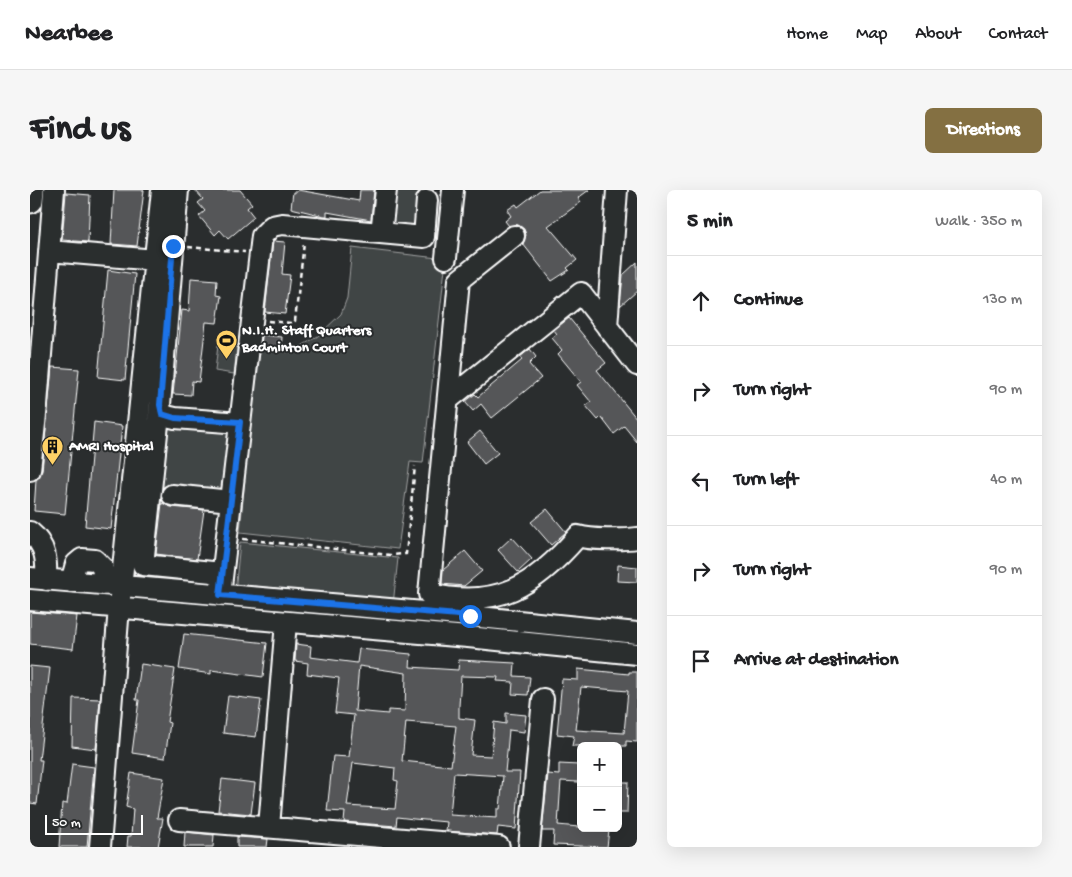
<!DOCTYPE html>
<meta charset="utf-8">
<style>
:root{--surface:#fff;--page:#f6f6f6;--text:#202124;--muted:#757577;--line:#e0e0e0;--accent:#847042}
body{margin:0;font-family:"Gochi Hand",sans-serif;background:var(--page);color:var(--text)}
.controls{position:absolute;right:15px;bottom:15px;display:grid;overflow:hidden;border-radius:8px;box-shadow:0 5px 20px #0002}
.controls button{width:45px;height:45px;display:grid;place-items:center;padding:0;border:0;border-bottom:1px solid var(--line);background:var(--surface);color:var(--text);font:25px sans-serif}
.scale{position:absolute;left:15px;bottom:12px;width:98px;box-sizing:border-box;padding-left:5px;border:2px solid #fff;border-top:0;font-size:14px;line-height:18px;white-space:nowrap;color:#fff;-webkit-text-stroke:4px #2a2d2e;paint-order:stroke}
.stop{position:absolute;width:15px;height:15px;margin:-11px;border:4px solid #1a73e8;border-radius:50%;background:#fff}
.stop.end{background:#1a73e8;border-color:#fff;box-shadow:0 1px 5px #0008}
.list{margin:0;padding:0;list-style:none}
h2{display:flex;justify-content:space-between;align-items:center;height:65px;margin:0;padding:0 20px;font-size:21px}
h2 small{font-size:16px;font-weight:400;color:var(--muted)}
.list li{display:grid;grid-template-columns:32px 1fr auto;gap:15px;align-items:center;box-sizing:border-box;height:90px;padding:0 20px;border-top:1px solid var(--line)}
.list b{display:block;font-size:19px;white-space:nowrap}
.list em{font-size:16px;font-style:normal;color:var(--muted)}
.icon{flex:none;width:28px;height:28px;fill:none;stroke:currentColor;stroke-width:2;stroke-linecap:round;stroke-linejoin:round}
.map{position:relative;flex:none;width:607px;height:657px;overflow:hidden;border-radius:8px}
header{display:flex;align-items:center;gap:30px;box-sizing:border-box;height:70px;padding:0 25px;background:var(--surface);border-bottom:1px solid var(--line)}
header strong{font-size:24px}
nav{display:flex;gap:28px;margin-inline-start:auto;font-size:18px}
.intro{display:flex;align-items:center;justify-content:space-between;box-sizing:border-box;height:120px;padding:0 30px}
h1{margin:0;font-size:35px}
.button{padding:12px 22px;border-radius:8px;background:var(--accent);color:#fff;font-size:18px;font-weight:700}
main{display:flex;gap:30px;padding:0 30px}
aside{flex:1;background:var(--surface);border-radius:8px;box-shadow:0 5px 20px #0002}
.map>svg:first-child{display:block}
.green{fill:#414445;stroke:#a0a2a2}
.building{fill:#555758;stroke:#fff;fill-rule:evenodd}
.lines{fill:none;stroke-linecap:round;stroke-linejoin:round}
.minor-casing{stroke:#fff;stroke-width:24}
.major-casing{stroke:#fff;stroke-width:29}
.path{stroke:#fff;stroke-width:2.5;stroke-dasharray:5 4;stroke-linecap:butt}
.minor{stroke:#2a2d2e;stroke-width:20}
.major{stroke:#2a2d2e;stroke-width:25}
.route{stroke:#1a73e8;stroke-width:6}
.labels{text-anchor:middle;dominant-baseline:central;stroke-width:4;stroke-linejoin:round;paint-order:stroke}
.poi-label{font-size:15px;font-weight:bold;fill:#fff;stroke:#2a2d2e;text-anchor:start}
</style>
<header>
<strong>Nearbee</strong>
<nav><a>Home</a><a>Map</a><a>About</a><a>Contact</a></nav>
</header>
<div class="intro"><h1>Find us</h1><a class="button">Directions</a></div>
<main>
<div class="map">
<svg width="607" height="657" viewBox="0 0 607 657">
<rect width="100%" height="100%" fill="#2a2d2e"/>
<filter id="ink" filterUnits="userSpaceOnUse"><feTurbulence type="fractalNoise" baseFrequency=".02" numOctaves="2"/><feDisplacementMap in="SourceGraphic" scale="10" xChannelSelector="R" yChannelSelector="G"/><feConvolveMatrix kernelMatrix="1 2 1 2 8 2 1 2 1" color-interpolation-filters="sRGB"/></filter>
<g filter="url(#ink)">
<path class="green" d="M361 0H393L390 39 357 35Z
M322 58 416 69 393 273 380 272 368 359 210 342 227 160 262 162 288 146 311 124 317 108Z
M188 155 207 157 204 184 185 181Z
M133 231 204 236 197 304 126 297Z
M210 352 368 368 363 415 205 402Z"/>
<path class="building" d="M84 0H114L107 56 81 54Z
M165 0H210L222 14 217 18 224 27 198 49 190 40 185 45 169 26 175 21 168 13 173 9Z
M268 0 329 11 330 0H344L341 30 297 22V26H294L261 18 263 2H267Z
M510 0H559L548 8 551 12 518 36 547 70 537 78 539 80 522 91 493 54 496 45 494 39 488 35 479 36 475 31 481 26 477 20 486 14 488 17Z
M36 3 60 5 58 52 32 50Z
M243 51 255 52 252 84 260 85 255 124 235 122Z
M607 72V101L590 116 593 85Z
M78 80 105 84 95 190 68 187Z
M161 88 187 90 186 105 191 106 187 133 176 132 169 192 162 191 161 205 143 204 152 120 159 121Z
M539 128 576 173 567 180 607 229V252L594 236 584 244 571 227 568 230 556 216 561 212 547 195 551 192 528 164 532 160 522 148 527 144 524 140Z
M232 145 252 147 251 160 231 159Z
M500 159 506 167 499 174 511 188 462 228 451 214 443 221 435 212 445 204 448 207 492 170 490 167Z
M22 177 49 179 35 324 4 321 6 290 12 281Z
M64 232 92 236 81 339 55 336Z
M450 241 468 263 454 274 437 252Z
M132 313 141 317 174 320 167 369 126 364Z
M517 319 536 342 521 355 501 332Z
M482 347 502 369 488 382 468 360Z
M435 361 452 381 434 396 412 394 413 380Z
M588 375 607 377V392L587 391Z
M0 422 47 426 43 459 0 454Z
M154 444 237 453 233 487 181 480V484L149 479Z
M266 454 281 456 280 467 327 473 329 459 381 464 380 477 428 480 429 470 485 473 484 486 500 487 498 505 482 504 483 492 467 491 468 487 431 486 429 516V528L445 530 441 565 461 566 464 532 476 534V523L496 525 494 542 479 540 477 562 475 582H490L486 639 468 637 467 645 416 641 417 632 384 629 367 627 366 636 314 632 315 622 297 621 303 566 319 567 324 525 305 523 309 488 277 484 278 473 265 471ZM329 476 376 483 375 521 358 520V524L325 521ZM376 532 426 536 421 576 372 571ZM323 573 365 578 364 590 368 591 365 619 317 616ZM424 583 473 586 470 619H467V628L420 625Z
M111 474 145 479 137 532 140 533 135 568 102 563 109 510H106Z
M0 476 20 478 9 570H12L7 614 0 613Z
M548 479 599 484V482H607V552L596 551V556H542L544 546 527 544 532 489 548 490ZM551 497 598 501 594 543 546 540Z
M198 506 231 510 226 547 193 543Z
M43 508 70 509 66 559 42 556Z
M42 574 64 577 57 657H29L32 613 37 614Z
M529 574 549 575 548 592 531 591 528 635 579 640 577 657 523 655 524 641H512L518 584 529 585Z
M101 583 134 588 127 628H133L128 657H97L98 646H101L103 619 96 617Z
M192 589 225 593 221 624 188 621Z
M588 592H598L597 623H588Z
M155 642 184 645 183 657H154Z
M207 647 238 649 237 657H207Z"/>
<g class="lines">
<defs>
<path id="minor" d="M148 0 130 215 132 225 145 228 210 233
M351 43 356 0
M484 46 429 90 399 404C467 419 504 397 548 346 560 350 594 350 607 348
M19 61 126 70
M416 68 423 0
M577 137 587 0
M419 209 551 103 607 175
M130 215 113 375 192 383
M0 280 7 215 24 0
M142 305 201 311
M0 342C16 355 17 371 16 390
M0 388 440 426 607 443
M41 392 46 374 52 369 65 370 73 378 72 395
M190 405 232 46 242 36 252 34 394 47 397 10
M0 410 438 447 607 464
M149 630 469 657
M239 637 256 432
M70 657 89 417 132 0
M499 657 513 509"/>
<path id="major" d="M0 10 1 0"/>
</defs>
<use href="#minor" class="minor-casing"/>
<use href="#major" class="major-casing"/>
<path class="path" d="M158 57 215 62
M238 131 261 133 265 131 274 53
M213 349 360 365 376 364 385 276"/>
<use href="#minor" class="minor"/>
<use href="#major" class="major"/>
</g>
</g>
<g class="lines" filter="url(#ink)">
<path class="route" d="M143 56 130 215 132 224 145 228 210 232 190 405 440 426"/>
</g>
<defs>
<symbol id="stadium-pin" viewBox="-11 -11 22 30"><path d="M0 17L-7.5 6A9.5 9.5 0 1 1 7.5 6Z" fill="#ffd166" stroke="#2a2d2e"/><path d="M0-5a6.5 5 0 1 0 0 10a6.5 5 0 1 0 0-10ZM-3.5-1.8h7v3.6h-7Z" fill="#111"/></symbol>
<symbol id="building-pin" viewBox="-11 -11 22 30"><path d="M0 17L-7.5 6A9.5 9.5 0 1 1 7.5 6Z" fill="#ffd166" stroke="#2a2d2e"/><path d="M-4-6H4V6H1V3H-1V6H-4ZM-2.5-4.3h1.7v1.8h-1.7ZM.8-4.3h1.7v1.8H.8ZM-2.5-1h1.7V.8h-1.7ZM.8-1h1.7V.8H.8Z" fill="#111"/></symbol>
</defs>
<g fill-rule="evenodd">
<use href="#stadium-pin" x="184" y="138" width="25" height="34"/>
<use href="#building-pin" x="10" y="244" width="25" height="34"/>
</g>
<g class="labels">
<g class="poi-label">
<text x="212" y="141">N.I.H. Staff Quarters<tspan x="212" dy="17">Badminton Court</tspan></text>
<text x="39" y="257">AMRI Hospital</text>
</g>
</g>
</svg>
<div class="controls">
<button>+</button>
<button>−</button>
</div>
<div class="scale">50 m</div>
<div class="stop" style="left:440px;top:426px"></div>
<div class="stop end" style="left:143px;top:56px"></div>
</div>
<aside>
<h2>5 min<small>Walk · 350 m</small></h2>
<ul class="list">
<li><svg class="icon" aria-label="ahead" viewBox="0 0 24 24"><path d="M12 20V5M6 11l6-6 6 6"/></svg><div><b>Continue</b></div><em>130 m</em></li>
<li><svg class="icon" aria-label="right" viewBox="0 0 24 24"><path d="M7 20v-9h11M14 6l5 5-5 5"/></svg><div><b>Turn right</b></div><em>90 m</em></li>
<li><svg class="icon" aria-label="left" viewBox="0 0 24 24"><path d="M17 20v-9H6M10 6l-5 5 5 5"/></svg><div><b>Turn left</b></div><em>40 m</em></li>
<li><svg class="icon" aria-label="right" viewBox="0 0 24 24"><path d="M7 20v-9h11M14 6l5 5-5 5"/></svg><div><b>Turn right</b></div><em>90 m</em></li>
<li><svg class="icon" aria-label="arrive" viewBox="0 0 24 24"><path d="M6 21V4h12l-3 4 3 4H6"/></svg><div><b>Arrive at destination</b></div></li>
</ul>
</aside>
</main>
